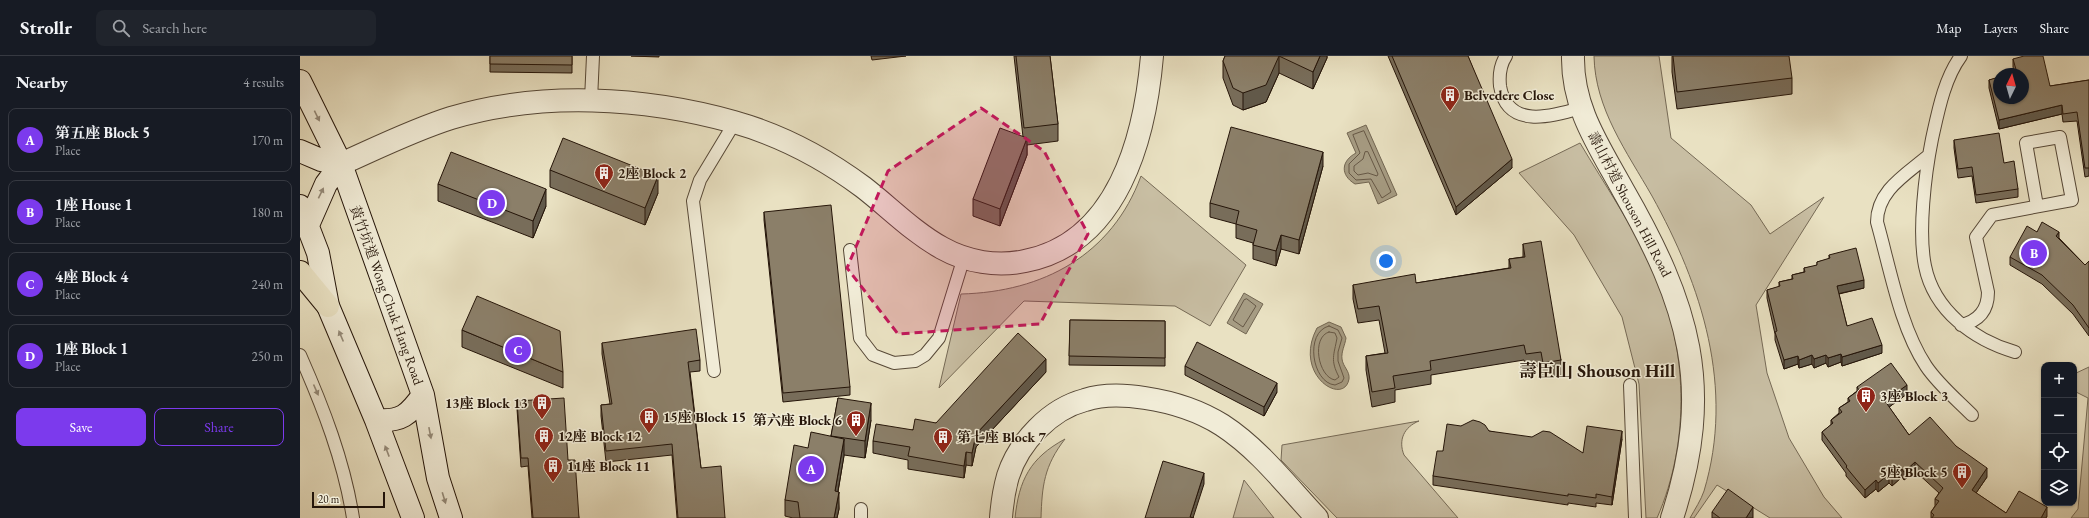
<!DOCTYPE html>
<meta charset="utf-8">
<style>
:root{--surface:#171b24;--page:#20242c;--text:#f1f3f6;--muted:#9ea1a6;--line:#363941;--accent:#7c3aed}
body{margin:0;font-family:"EB Garamond","Noto Serif TC",serif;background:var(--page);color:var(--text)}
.controls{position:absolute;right:12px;bottom:12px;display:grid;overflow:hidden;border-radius:8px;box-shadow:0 1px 3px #0004}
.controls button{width:36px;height:36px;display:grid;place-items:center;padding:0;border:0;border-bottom:1px solid var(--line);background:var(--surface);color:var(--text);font:20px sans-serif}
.compass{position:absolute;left:1693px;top:12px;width:36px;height:36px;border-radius:50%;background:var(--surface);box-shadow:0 1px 3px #0004;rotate:5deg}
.scale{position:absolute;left:12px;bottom:10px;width:73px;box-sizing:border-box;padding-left:4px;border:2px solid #251509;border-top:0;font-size:11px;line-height:14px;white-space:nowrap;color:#251509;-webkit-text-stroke:3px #f1ecd7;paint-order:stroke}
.you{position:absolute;left:1086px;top:205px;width:14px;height:14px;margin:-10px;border:3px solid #fff;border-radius:50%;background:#1a73e8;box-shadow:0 0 0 6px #1a73e833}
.badge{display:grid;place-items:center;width:26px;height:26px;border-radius:50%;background:var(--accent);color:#fff;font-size:13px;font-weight:700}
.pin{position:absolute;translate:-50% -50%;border:2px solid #fff;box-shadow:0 1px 4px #0006}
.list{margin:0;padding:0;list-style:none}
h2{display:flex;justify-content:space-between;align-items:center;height:52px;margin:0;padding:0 16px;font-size:17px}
h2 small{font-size:13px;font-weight:400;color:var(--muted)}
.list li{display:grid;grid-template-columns:26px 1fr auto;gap:12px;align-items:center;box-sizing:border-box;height:64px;margin:0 8px 8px;padding:0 8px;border:1px solid var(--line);border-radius:8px}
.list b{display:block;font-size:15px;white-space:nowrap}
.list p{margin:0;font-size:13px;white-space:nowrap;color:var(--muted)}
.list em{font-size:13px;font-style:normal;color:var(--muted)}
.actions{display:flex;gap:8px;padding:12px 16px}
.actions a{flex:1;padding:9px 0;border:1px solid var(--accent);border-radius:8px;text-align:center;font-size:14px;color:var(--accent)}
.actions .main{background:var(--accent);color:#fff}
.icon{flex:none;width:22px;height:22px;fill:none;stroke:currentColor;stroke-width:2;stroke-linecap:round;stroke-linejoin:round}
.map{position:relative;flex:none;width:1789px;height:462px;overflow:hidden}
header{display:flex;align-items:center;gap:24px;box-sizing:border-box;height:56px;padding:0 20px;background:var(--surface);border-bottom:1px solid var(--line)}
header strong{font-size:19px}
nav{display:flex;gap:22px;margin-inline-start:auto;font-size:14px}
.search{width:280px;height:36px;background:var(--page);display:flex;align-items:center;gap:10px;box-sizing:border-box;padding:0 14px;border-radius:8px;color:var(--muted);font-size:15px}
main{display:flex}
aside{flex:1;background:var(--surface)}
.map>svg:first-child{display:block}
.green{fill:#c8bea3;stroke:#766a56}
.water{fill:#a69c83;stroke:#726652}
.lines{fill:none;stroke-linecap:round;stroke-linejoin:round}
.shore{stroke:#665846;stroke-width:1}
.lane-casing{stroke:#564837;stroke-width:14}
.street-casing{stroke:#564837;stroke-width:24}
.secondary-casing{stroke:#251509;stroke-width:24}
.highway-casing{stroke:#251509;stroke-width:24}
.lane{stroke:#f1ecd7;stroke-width:12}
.street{stroke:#f1ecd7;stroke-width:22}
.secondary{stroke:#f1ecd7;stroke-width:22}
.highway{stroke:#e9e1c2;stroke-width:22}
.wall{fill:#786d5a;stroke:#251509}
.shaded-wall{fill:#61594a;stroke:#251509}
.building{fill:#8b7f69;stroke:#251509}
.oneway{fill:#958b7a}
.marked{fill:#c2185b;fill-opacity:0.2;stroke:#c2185b;stroke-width:3;stroke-dasharray:8 5;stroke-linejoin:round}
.labels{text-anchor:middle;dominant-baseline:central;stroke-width:3;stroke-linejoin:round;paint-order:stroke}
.poi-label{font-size:14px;font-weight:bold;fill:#251509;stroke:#f1ecd7;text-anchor:start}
.street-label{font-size:14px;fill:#251509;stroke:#f1ecd7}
.district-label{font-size:18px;font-weight:bold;fill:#251509;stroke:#f1ecd7}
</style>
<header>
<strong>Strollr</strong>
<div class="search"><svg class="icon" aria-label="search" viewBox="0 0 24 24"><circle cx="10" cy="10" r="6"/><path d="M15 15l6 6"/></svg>Search here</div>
<nav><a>Map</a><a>Layers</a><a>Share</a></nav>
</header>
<main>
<aside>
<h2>Nearby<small>4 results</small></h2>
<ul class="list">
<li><span class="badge">A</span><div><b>第五座 Block 5</b><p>Place</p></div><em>170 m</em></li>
<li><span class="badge">B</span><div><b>1座 House 1</b><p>Place</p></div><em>180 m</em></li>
<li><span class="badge">C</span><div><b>4座 Block 4</b><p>Place</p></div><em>240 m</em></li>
<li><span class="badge">D</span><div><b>1座 Block 1</b><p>Place</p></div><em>250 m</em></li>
</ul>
<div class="actions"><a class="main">Save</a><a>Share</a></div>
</aside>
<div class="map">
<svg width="1789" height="462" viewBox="0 0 1789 462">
<rect width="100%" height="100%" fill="#e9e1c2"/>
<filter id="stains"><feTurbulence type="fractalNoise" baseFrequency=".005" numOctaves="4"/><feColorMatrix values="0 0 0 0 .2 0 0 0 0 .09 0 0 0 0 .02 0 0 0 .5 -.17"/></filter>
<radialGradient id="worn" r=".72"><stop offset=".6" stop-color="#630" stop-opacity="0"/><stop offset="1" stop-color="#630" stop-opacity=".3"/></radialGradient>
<path class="green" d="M1294 0H1359L1371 82 1451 149 1470 178 1524 141 1456 249 1467 317 1489 382 1524 441 1542 462H1470L1417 429 1394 462H1390C1395 453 1401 444 1404 435 1435 332 1402 230 1352 140 1327 96 1295 53 1294 0Z
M1280 87C1305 129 1333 170 1353 214 1388 290 1391 385 1357 462H1346L1339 328 1322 261 1274 179 1219 117Z
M841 120 946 209 910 270 875 250 724 245 639 332 661 238C743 236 812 199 841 120Z
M1789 311V462H1771L1778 453 1788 342 1774 335V318Z
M1119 365C1104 371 1098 384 1104 399L1158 462H1037L981 404 982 389Z
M765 383C744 410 742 430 741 462H715C719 424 730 402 765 383Z
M944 424 974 462H933Z"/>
<path class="water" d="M1066 69 1097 139 1078 148 1069 126 1055 128C1040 119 1041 105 1056 97L1047 77Z
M944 237 963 248 946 278 927 267Z
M1029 266 1041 271 1046 282C1045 289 1041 296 1042 303 1043 311 1050 315 1049 323 1044 351 992 319 1017 272Z"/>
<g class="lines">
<path class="shore" d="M1064 75 1091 136 1082 142 1071 123 1056 124 1049 117V108L1060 97 1053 79Z
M1068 96 1078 118 1077 120 1068 117 1058 119 1054 115V110L1063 103 1065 96Z
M947 243 956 250 943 271 933 264 944 244Z
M1029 270 1038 274 1042 282 1038 296V305L1044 322 1042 326 1035 329C1012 327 1004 276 1029 270Z
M1029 276 1035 277 1037 282C1034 299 1030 304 1039 321L1035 324C1018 321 1011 281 1029 276Z"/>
<defs>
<path id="lane" d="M1206 0C1200 9 1199 20 1200 30 1207 73 1251 61 1280 52
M1661 0C1644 23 1638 56 1632 83 1625 118 1618 176 1625 210 1634 255 1674 284 1715 296
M291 44 293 0
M1629 99C1607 118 1577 134 1577 166 1590 212 1600 271 1626 310 1638 328 1656 343 1672 359
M550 194 560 282 573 299 594 307 615 305 625 299 639 282 664 201
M1661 269C1679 265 1688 254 1688 236L1676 181 1692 159 1772 144 1760 81 1726 87 1737 150
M0 299C23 351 44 405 53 462
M414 315 393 145 400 124 435 66
M1330 329 1335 462
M561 462V453"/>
<path id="street" d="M1273 0C1272 52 1299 90 1323 134 1389 249 1415 331 1372 462
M41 108C77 92 113 74 151 62 241 35 344 41 434 66 480 79 524 102 563 131 589 151 613 176 642 192 667 206 697 211 725 205 818 187 845 82 852 0
M701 462C702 448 704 434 708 420 719 386 750 353 785 344 803 338 826 339 845 342 872 346 898 354 922 369 959 393 987 430 1017 462"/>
<path id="secondary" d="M0 25 41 108 123 339 138 422 151 462
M0 95 21 104 41 108
M0 150 18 197 28 250 76 364 113 462
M8 169 26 128 41 108
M76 364C101 366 109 359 123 339"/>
<path id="highway" d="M0 216 28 250"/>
</defs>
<use href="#lane" class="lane-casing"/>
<use href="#street" class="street-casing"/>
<use href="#secondary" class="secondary-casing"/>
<use href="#highway" class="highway-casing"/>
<use href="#lane" class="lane"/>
<use href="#street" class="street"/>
<use href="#secondary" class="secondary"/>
<use href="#highway" class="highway"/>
</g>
<path class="wall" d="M190 0H272V17L190 16Z
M331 0H359V1Z
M571 0H606L572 4Z
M714 0H750L758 68V85L727 89V99L700 170 673 160V143L723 81Z
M925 0H1027V2L1013 33 979 17 966 46 943 54 933 49 923 22V5Z
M1088 0H1168L1212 112 1156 159Z
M1372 0 1492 22V38L1377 53 1372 16Z
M1713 3 1750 30 1789 24V120L1785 121 1777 65 1763 66 1762 58 1699 73 1689 32V24L1715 18 1713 11Z
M1654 84 1704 107 1718 133V141L1676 147 1672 120 1658 122 1654 92Z
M1023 110 999 198 981 193 976 210 953 203V187L936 182V168L910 161V147Z
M250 114 358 137 345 169 250 131Z
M138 128 246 150 233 182 138 145Z
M464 156 550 331V339L483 346 464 164Z
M1737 176 1759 182 1785 209 1789 205V280L1773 258 1742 228 1710 209V201Z
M1223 188 1261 304V319L1243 321 1241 310 1226 312 1224 304 1131 319V328L1095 334V346L1072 351 1066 314V300L1085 297 1079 264 1058 267 1053 243V229L1116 227 1209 212V203L1223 201Z
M1529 199 1564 232 1539 238 1547 270 1582 297 1542 310 1541 306 1528 311 1526 307 1514 312 1512 308 1499 312 1498 308 1484 313 1475 284V278L1467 242V234L1479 231V226L1492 223V219L1504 216V212L1517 210V206L1529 203Z
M770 264 865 265V310L769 309Z
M162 274 263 316V332L162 291Z
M302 287 400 304V315L390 316 401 412 425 462H377L372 399 306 406 301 360V349L310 348 302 298Z
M885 310 977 336 964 360 885 319Z
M746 316 676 391 672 410 666 409 664 422 608 413V404L573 397V385L636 367Z
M1557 331 1607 338 1589 351 1609 379 1656 390 1687 421 1676 437 1706 457 1747 460 1746 462H1631V456L1635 450V443L1639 437 1615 415 1604 424 1602 421 1592 430 1589 427 1578 436 1576 433 1565 442 1546 420V417L1522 384V376L1531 369V364L1539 357V352L1548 346V342L1557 335Z
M538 342 571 364 565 402 544 399 538 436 539 453 537 462H493L485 460V444L508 392 531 380Z
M217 345 268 404 279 462H232L228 410 221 411 217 353Z
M1161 370 1189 375 1283 397 1322 383 1312 449 1296 447V451L1268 447V449L1133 429V420L1143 395Z
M1412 456 1453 462H1412Z"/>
<path class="shaded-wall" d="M979 0V17L966 46 943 54V37Z
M1020 0H1027V2L1013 33V16Z
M1762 49V58L1699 73V64Z
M727 82V99L700 170V153Z
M1023 96V110L999 198V184Z
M1212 103V112L1156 159V151Z
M358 120V137L345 169V152Z
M246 133V150L233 182V165Z
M1759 176V184L1756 180Z
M981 179V193L976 210V195Z
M1564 224V232L1537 238V230Z
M1582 289V297L1542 310V301Z
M1541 298V306L1528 311V302Z
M1512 299V308L1499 312V304Z
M1526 299V307L1514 312V303Z
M1498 300V308L1484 313V304Z
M746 303V316L676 391 672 410V397L676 378Z
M977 327V336L964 360V351Z
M1607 329V338L1585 354V345Z
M571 347V364L565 402V385Z
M1322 375V383L1312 449V441Z
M544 383V400L535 452V435Z
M666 396V409L664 422V410Z
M1615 406V415L1604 424V416Z
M1687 412V421L1672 443V434Z
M1602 413V421L1592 430V421Z
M904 417V428L893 462 890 461Z
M1589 418V427L1578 436V427Z
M1576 424V433L1565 442V434Z
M539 436V453L537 462H534Z
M1453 451V462H1446Z
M1747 451V460L1746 462H1741Z"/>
<path class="building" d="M190 0H272V9L190 8Z
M716 0H750L758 68 724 72Z
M925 0H1020L1013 16 979 0 966 29 943 37 933 32 923 5Z
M1092 0H1168L1212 103 1156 151Z
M1373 0H1489L1492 22 1377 36Z
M1724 0H1743L1750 30 1789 24V112H1785L1777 56 1763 58 1762 49 1699 64 1689 24 1699 21V42H1723V18H1713L1717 17 1713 3Z
M931 71 1023 96 999 184 981 179 976 195 953 189 957 174 936 168 939 155 910 147Z
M700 72 727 82 700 153 673 143Z
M1699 77 1704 107 1714 105 1718 133 1676 139 1672 111 1658 113 1654 84Z
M263 82 358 120 345 152 250 114Z
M151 96 246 133 233 165 138 128Z
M531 149 550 331 483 337 464 156Z
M1742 166 1759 176 1756 180 1785 209 1789 205V272L1773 249 1742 219 1710 201 1727 170 1737 176Z
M1241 185 1261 304 1243 307 1241 296 1226 298 1224 289 1130 305 1131 314 1093 320 1095 332 1072 336 1066 300 1088 297 1081 260 1079 250 1058 253 1053 229 1115 218 1116 227 1211 212 1209 203 1225 201 1223 188Z
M1556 192 1564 224 1537 230 1547 270 1572 262 1582 289 1542 301 1541 298 1528 302 1526 299 1514 303 1512 299 1499 304 1498 300 1484 304 1475 276 1477 275 1467 234 1480 230 1479 226 1493 223 1492 219 1505 216 1504 212 1517 209V206L1530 202 1529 199Z
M177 240 260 275 263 316 162 274Z
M770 264 865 265V302L769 300Z
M396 273 400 304 388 306 401 412 421 410 425 462H378L372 388 306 395 301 349 312 348 302 287Z
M718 277 746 303 676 378 672 397 666 396 664 410 608 400 610 391 573 385 576 368 613 374 615 363 636 367Z
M897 286 977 327 964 351 885 310Z
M1591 307 1607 329 1585 345 1609 379 1630 361 1656 390 1687 412 1672 434 1706 457 1719 435 1747 451 1741 462H1632L1634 459 1631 456 1639 445 1635 443 1643 432 1615 406 1604 416 1602 413 1592 421 1589 418 1578 427 1576 424 1565 434 1546 411 1547 410 1522 376 1533 367 1531 364 1542 356 1539 352 1550 345 1548 342 1559 334 1557 331Z
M264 342 268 404H275L279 462H233L228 402H221L217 345Z
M538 342 571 347 565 385 531 380Z
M1173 364 1180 366 1185 369 1189 375 1232 381 1243 375 1250 376 1283 397 1287 370 1322 375 1312 441 1296 438V442L1268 438V440L1133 420 1137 395H1143L1147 368 1161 370Z
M511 376 544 383 535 435 539 436 534 462H500L498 446 485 444 494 389 508 392Z
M863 405 904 417 890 461 894 462H845Z
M1428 433 1453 451 1446 462H1420L1412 456Z"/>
<defs><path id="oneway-solid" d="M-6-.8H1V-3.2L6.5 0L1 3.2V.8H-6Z"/></defs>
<g class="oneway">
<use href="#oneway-solid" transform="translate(17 60) rotate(64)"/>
<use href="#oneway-solid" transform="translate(21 137) rotate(-64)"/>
<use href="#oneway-solid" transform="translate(41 280) rotate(-113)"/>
<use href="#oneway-solid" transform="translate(16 334) rotate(66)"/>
<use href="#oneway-solid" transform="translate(130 377) rotate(79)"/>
<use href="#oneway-solid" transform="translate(87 395) rotate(-111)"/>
<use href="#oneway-solid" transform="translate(144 442) rotate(73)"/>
</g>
<path class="marked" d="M681 52 744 95 788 178 740 268 598 278 547 212 588 115Z"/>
<defs>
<symbol id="building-pin" viewBox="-11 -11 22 30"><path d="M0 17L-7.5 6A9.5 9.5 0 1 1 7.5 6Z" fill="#8f2418" stroke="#f1ecd7"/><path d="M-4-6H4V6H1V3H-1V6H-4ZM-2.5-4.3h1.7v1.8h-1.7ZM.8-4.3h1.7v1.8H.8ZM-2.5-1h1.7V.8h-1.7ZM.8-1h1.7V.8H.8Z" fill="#fff"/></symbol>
</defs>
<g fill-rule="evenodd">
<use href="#building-pin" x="1139" y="28" width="22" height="30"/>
<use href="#building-pin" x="293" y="106" width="22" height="30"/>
<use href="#building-pin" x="1555" y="329" width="22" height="30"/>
<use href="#building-pin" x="231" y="336" width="22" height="30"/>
<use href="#building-pin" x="338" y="350" width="22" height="30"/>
<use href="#building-pin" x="545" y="353" width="22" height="30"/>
<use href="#building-pin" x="233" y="369" width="22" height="30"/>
<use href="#building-pin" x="632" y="370" width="22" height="30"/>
<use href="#building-pin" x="242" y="399" width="22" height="30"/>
<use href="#building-pin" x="1651" y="405" width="22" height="30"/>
</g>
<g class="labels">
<g class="poi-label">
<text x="1164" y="39">Belvedere Close</text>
<text x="318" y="117">2座 Block 2</text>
<text x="1580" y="340">3座 Block 3</text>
<text x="228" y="347" text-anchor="end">13座 Block 13</text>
<text x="363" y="361">15座 Block 15</text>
<text x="542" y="364" text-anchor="end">第六座 Block 6</text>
<text x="258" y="380">12座 Block 12</text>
<text x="657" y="381">第七座 Block 7</text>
<text x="267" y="410">11座 Block 11</text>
<text x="1648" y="416" text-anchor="end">5座 Block 5</text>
</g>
<g class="street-label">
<text transform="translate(1330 148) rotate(62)">壽山村道 Shouson Hill Road</text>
<text transform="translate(87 239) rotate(70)">黃竹坑道 Wong Chuk Hang Road</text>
</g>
<g class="district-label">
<text x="1297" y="314">壽臣山 Shouson Hill</text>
</g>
</g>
<rect width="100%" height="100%" filter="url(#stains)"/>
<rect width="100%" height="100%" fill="url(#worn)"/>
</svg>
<div class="controls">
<button>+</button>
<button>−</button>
<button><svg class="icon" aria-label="locate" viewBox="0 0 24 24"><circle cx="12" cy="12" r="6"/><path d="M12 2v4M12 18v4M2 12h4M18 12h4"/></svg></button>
<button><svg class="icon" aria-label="layers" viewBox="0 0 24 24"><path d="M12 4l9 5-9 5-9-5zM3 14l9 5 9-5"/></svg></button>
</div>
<svg class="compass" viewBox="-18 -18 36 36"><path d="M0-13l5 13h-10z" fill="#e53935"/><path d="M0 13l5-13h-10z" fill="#9ea1a6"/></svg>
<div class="scale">20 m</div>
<div class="you"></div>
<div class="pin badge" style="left:511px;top:413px">A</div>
<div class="pin badge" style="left:1734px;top:197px">B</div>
<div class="pin badge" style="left:218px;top:294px">C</div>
<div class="pin badge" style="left:192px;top:147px">D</div>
</div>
</main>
